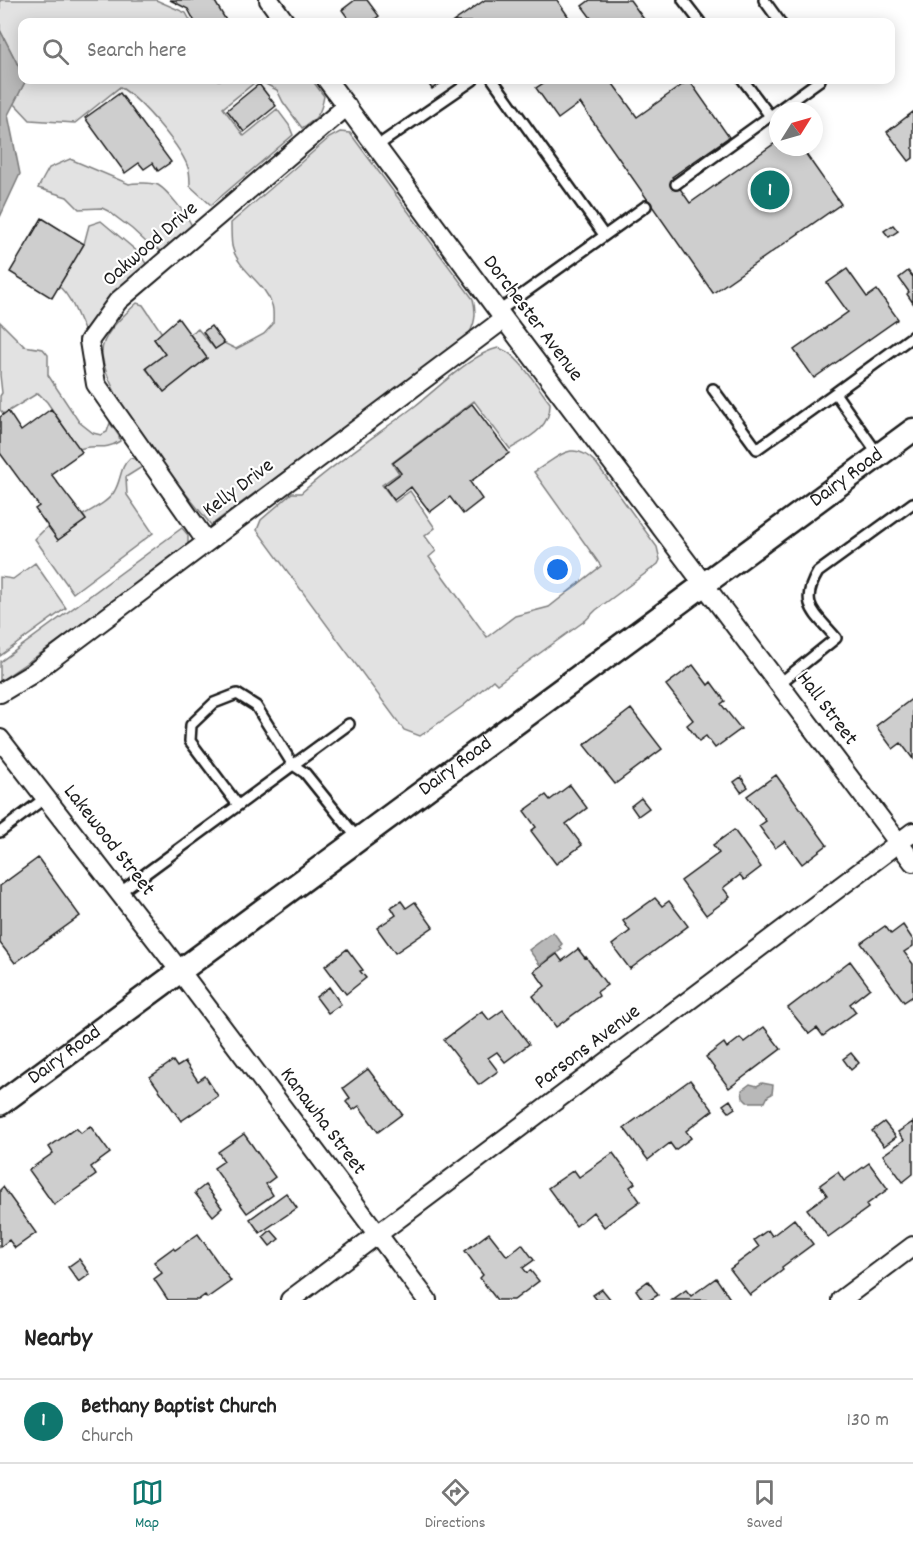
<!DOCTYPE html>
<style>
:root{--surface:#fff;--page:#f6f6f6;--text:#222;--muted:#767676;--line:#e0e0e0;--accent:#0f766e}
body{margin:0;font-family:Dekko,sans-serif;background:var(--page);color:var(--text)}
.compass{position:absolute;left:769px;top:102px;width:54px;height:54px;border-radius:50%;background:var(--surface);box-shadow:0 3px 15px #0003;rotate:53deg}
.you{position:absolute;left:558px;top:570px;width:21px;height:21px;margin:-15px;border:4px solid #fff;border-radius:50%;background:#1a73e8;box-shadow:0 0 0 9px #1a73e833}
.badge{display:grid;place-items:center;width:39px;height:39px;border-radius:50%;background:var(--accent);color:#fff;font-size:20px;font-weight:700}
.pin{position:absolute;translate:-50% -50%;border:3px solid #fff;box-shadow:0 2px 6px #0006}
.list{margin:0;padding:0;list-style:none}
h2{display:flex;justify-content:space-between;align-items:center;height:78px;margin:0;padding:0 24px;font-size:26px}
h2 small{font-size:20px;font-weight:400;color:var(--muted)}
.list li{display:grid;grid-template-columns:39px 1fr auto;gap:18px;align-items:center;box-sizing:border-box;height:84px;padding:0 24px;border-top:2px solid var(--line)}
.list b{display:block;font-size:22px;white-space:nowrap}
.list p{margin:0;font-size:20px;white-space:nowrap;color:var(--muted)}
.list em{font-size:20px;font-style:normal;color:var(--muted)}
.icon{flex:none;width:33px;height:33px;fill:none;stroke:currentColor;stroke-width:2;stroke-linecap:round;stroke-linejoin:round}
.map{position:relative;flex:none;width:913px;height:1300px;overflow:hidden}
.search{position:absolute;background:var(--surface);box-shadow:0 3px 15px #0003;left:18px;right:18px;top:18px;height:66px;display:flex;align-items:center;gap:15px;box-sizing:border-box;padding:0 21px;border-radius:12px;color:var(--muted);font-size:22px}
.sheet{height:162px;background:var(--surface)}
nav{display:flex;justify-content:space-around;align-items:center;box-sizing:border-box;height:84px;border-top:2px solid var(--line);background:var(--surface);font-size:16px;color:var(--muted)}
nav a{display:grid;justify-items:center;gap:3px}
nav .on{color:var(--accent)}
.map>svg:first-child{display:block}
.green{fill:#e2e2e2;stroke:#7f7f7f;stroke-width:1.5}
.water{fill:#b8b8b8;stroke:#7a7a7a;stroke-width:1.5}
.building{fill:#cecece;stroke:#1c1c1c;stroke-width:1.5}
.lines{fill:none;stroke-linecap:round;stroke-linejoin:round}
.service-casing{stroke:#1c1c1c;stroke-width:14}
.minor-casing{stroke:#1c1c1c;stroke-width:22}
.tertiary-casing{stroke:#1c1c1c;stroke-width:27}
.service{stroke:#fff;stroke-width:9}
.minor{stroke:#fff;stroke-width:18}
.tertiary{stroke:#fff;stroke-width:22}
.labels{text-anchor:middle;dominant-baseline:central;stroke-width:4.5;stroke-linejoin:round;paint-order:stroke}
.street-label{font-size:21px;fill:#1c1c1c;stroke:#fff}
</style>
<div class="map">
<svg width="913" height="1300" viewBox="0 0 913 1300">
<rect width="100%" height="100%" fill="#fff"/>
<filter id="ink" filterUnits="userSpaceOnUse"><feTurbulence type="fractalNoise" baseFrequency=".0167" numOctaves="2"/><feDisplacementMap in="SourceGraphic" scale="12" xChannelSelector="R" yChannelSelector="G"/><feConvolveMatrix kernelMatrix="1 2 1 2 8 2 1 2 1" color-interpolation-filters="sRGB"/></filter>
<g filter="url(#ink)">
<path class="green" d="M0 0H156L186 13 191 22H22V73L0 30Z
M26 80H312L324 96C321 114 317 119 302 128L283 102 277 90 258 80 223 108 244 136 277 109 289 125 293 135 211 205 190 186C190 181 190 176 189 171 184 149 140 99 120 87L75 123 30 120 14 103Z
M340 132 350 133 473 299C477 314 475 325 467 337L211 525C180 486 108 402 102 355 100 335 124 315 137 303L143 305 162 333 154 339 165 354 146 369 164 392 207 358 190 334 198 329 215 349 224 343 236 349 264 334 273 324C273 318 274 311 272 305 265 282 238 271 232 246 231 239 231 230 231 223L329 138Z
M70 159 129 184C135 182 153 183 158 185 168 191 187 215 192 226L163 252 147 243 132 229 108 211 102 208 79 209 67 197 38 188 49 168Z
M101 221 139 253 147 265 117 290 85 332C76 314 74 301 59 286L84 244 89 225Z
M0 322 24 346 43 349 48 355V375L79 422 93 433 101 435 107 432 110 423 119 436 120 441C103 452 97 443 79 449L47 402 38 393 4 414 0 410V396L2 393 0 375Z
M498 348C518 352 537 387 550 403 551 428 528 438 510 449L474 401 392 463 399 473 382 485 395 502 410 491 435 528 425 536 436 551 429 557 487 637 515 616 549 607 601 566 534 472C559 457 572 438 596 463L657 547 660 560 658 564 596 610 586 620 497 684 493 680 463 706 420 736 404 730 257 530 261 520 292 493H301C337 461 377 435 415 406 436 390 473 353 498 348Z
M130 458 136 459 142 467 126 477 127 495 153 533 73 593 35 539 48 526 58 540 86 520 83 515C93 509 108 502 114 492 122 479 119 468 130 458Z
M182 528 188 535V546L44 651 0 681V662Z
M35 563 66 608 0 656V577L13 579Z"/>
<path class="water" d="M0 30 22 73V80H26L8 115 20 174 0 217Z
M553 932 562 944 560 946 562 949 540 965 529 950Z
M762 1083 773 1085 772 1094 768 1096 765 1102H747L743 1098 742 1090 750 1084 757 1086Z"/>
<path class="building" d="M170 0H214L227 22H195L188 9Z
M355 0H367L379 16 371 22H351L342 10Z
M485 0H557L572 22H453Z
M590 0H630L646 22H594L582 6Z
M426 80H446L432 89Z
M548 80H613L611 81 637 117 689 80 729 137 672 177 690 203 778 141V147H801L841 204 713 293 580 103 558 119 536 88Z
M259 84 276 106 244 132 227 110Z
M120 93 171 162 158 171 153 163 144 169 139 163 125 173 85 118Z
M913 112V158L909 161 887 132Z
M42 218 84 244 52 298 10 272Z
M893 225 898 231 889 237 884 231Z
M847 269 867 297 877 290 898 319 814 378 794 350 848 312 827 283Z
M908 271 913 277V303L907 294 909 292 899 278Z
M178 318 207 358 164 392 146 368 165 354 154 339Z
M211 326 224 343 215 349 203 332Z
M472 404 509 453 470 482 482 499 463 514 450 497 430 512 411 487 394 500 384 486 401 473 393 463Z
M51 409 82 452 51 474 86 520 58 540 35 509 39 506 0 453V417L8 411 21 431Z
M693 665 708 685 711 682 725 701 721 704 741 729 715 748 706 736 699 741 687 725 693 720 666 685Z
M913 698V759L901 743 893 749 876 726Z
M631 709 662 749 615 784 584 745Z
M776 775 827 845 802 864 785 841 775 848 759 826 766 821 747 796Z
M741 777 748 787 741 792 734 782Z
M570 785 587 808 566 824 582 845 556 864 531 831 536 827 524 811 546 795 550 800Z
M641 798 649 808 638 816 631 806Z
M734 830 761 867 744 880 740 875 723 888 730 897 706 915 681 881 719 853 713 845Z
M38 858 80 916 15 963 0 943V886Z
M655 898 662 906 669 901 688 926 630 969 612 945 630 931 623 921Z
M401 901 406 908 415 902 433 927 395 953 377 928 396 915 391 907Z
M903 925 913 940V946L904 952 913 964V996L904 1002 861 943 885 926 891 934Z
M347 949 363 970 360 971 366 978 346 994 325 966Z
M578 949 585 958 586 957 607 985 597 992 599 996 556 1027 533 996 545 986 534 971 557 954 562 961Z
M850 961 870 988 850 1004 856 1012 823 1036 817 1028 809 1034 788 1008Z
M329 987 341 1004 328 1013 316 997Z
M503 1010 529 1044 505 1062 497 1052 488 1058 498 1071 479 1085 444 1040 482 1011 489 1020Z
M764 1027 781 1049 729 1088 706 1057 724 1043 727 1048 740 1038 744 1042Z
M851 1053 859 1063 851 1070 843 1059Z
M173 1061 177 1067 185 1062 198 1081 205 1076 218 1096 181 1121 150 1077Z
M368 1069 402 1114 378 1132 359 1106 353 1110 346 1102 350 1098 343 1088Z
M690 1080 713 1110 686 1131 691 1138 675 1150 670 1143 648 1160 624 1128Z
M730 1100 735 1108 729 1112 723 1105Z
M884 1122 896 1137 884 1146 872 1131Z
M913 1122V1174L903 1182 883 1155 904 1140 898 1132Z
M90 1126 110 1153 91 1167 96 1175 54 1205 29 1170 53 1153 49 1147 76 1128 81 1133Z
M244 1134 275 1177 266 1184 273 1195 247 1213 214 1168 224 1161 218 1152Z
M613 1153 635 1183 630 1187 640 1201 604 1227 593 1212 576 1226 548 1188 574 1170 579 1177Z
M869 1163 888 1189 866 1205 868 1208 828 1237 807 1209 827 1195 820 1185 838 1172 844 1181Z
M205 1185 222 1208 213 1216 195 1193Z
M3 1187 36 1233 15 1248 9 1240 0 1247V1190Z
M286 1193 297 1208 260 1233 250 1219Z
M794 1219 813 1244 782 1267 783 1270 750 1295 730 1269 759 1247 754 1240 768 1230 772 1236Z
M271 1230 279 1239 270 1246 263 1237Z
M489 1233 507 1256 522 1244 534 1260 523 1268 527 1273 530 1270 539 1281 514 1300H497L480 1278 483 1275 465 1251Z
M198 1234 231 1281 207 1298 205 1295 198 1300H168L154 1279 162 1273 154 1262 173 1248 175 1250Z
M79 1259 90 1274 79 1282 68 1267Z
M716 1278 731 1300H672L686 1290 691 1296Z
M648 1281 658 1295 650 1300H643L636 1290Z
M602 1289 611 1300H597L593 1295Z"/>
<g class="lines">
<defs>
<path id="service" d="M683 0 700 22
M764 0 780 22
M493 80 604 235
M743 80 770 116
M377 146 473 80
M676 184 820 80
M499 311 646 206
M713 389 757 449 835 393
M878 454 835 393 913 336
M779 684 836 638C815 613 798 605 818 572L913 503
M238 805 190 741 191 725 214 703 237 694 256 706 293 765 349 724
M0 832 45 798
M119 893 293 765 305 773 358 839"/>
<path id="minor" d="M269 0 285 22
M327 80 504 319 913 862
M206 541 96 384 89 341 118 301 347 106
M0 693 30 675 504 319
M0 739 180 971 427 1300
M290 1300 913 832
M841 1300 913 1246"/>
<g id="tertiary">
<path id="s1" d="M0 1104 913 430"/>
</g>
</defs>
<use href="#service" class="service-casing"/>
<use href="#minor" class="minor-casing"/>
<use href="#tertiary" class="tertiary-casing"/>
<use href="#service" class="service"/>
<use href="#minor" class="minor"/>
<use href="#tertiary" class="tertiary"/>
</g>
</g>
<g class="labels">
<g class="street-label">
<text transform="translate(151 245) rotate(-41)">Oakwood Drive</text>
<text transform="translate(532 319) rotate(53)">Dorchester Avenue</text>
<text stroke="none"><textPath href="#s1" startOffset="1053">Dairy Road</textPath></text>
<text transform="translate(239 489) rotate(-37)">Kelly Drive</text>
<text transform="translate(826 709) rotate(53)">Hall Street</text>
<text stroke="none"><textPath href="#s1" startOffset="567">Dairy Road</textPath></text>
<text transform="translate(108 841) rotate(52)">Lakewood Street</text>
<text transform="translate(588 1048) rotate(-37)">Parsons Avenue</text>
<text stroke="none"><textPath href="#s1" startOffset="81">Dairy Road</textPath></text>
<text transform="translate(322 1122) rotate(53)">Kanawha Street</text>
</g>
</g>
</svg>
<svg class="compass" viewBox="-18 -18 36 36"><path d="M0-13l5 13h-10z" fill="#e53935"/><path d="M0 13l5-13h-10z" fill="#767676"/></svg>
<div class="you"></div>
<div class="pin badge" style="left:770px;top:190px">1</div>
<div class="search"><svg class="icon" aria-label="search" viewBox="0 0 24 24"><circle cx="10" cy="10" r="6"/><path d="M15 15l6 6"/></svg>Search here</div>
</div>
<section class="sheet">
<h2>Nearby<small></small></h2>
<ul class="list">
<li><span class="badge">1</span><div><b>Bethany Baptist Church</b><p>Church</p></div><em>130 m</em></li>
</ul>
</section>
<nav>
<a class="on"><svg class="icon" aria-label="map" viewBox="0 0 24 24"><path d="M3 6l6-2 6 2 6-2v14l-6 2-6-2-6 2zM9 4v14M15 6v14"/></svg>Map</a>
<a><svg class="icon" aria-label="directions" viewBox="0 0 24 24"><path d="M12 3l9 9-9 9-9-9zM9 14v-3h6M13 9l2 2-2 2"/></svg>Directions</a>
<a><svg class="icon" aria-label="saved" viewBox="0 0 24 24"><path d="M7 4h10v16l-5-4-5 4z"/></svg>Saved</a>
</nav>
